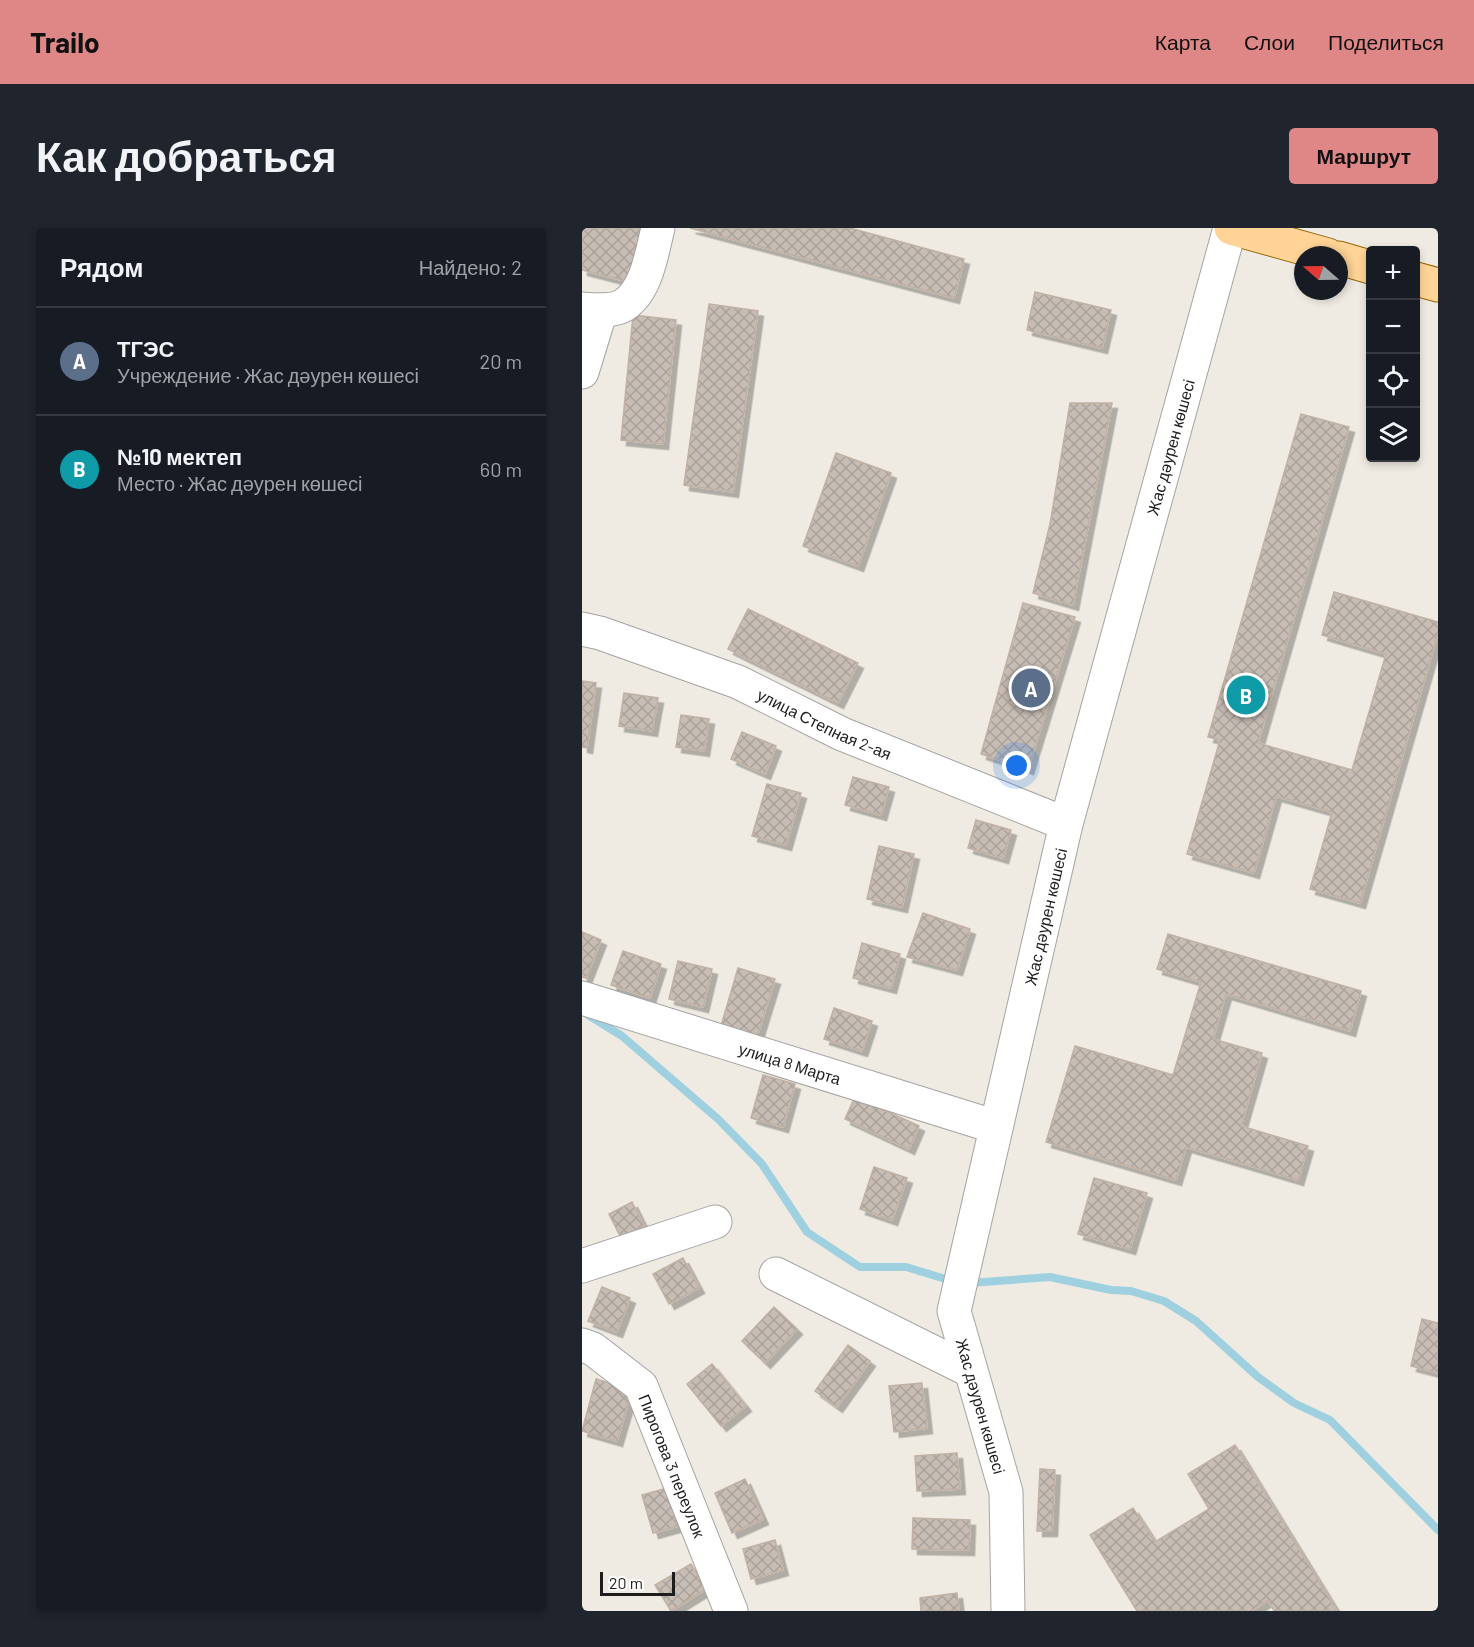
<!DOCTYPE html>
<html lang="ru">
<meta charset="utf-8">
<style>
:root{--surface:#171b24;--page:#20242c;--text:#f1f3f6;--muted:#9ea1a6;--line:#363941;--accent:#df8787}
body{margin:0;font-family:Barlow,sans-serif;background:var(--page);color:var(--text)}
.controls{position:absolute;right:18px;top:18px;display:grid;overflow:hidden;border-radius:6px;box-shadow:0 3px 9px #0003}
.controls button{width:54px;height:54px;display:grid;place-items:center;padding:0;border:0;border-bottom:2px solid var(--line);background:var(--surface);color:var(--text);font:30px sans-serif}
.compass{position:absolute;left:712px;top:18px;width:54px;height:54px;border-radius:50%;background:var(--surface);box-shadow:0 3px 9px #0003;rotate:290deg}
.scale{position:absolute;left:18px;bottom:15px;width:75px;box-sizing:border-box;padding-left:6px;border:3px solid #1d1d1d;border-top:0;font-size:16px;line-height:21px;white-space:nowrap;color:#1d1d1d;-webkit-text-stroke:4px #fff;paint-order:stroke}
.you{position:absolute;left:435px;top:538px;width:21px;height:21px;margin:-15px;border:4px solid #fff;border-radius:50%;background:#1a73e8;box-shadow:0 0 0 9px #1a73e833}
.badge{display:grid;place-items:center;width:39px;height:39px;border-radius:50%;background:var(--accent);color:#fff;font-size:20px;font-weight:700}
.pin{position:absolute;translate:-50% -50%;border:3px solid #fff;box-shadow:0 2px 6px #0006}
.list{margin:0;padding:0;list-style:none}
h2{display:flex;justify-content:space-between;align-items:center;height:78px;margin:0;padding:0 24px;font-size:26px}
h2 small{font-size:20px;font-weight:400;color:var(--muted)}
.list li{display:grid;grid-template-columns:39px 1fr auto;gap:18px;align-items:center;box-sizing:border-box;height:108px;padding:0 24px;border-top:2px solid var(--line)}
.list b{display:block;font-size:22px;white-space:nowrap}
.list p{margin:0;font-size:20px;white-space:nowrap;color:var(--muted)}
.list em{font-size:20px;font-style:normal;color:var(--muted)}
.icon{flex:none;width:33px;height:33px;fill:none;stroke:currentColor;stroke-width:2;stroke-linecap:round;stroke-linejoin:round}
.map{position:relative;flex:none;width:856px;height:1383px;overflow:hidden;border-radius:6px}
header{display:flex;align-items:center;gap:36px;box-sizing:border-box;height:84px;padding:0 30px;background:var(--accent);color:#111}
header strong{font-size:28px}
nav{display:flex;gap:33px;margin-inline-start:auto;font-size:21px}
.intro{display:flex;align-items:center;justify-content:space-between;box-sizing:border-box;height:144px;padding:0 36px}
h1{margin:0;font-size:42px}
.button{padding:15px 27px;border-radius:6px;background:var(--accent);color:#111;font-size:21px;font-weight:700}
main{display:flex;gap:36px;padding:0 36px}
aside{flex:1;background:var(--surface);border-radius:6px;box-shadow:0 3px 9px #0003}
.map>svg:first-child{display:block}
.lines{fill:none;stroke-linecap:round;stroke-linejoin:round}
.stream{stroke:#9fd0e0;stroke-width:8}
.building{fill:url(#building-cross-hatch);stroke:#c1b1a3;stroke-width:1.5;filter:url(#shadow)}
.minor-casing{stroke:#a4a4a4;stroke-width:35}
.major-casing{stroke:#956600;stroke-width:35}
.minor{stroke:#fff;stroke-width:33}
.major{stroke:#ffd496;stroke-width:33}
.labels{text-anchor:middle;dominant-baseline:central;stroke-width:6;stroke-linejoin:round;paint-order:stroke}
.street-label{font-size:16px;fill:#1d1d1d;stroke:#fff}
</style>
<header>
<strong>Trailo</strong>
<nav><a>Карта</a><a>Слои</a><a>Поделиться</a></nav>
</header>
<div class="intro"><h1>Как добраться</h1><a class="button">Маршрут</a></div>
<main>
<aside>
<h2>Рядом<small>Найдено: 2</small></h2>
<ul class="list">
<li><span class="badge" style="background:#5c6f8a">A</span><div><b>ТГЭС</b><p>Учреждение · Жас дәурен көшесі</p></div><em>20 m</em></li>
<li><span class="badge" style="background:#0f9aa8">B</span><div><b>№10 мектеп</b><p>Место · Жас дәурен көшесі</p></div><em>60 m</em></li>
</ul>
</aside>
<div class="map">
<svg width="856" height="1383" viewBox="0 0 856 1383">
<defs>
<pattern id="building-cross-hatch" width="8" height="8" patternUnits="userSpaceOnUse" patternTransform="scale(1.5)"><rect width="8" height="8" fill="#c7bdb5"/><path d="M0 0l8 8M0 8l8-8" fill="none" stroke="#aaa29b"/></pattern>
<filter id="shadow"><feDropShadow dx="5.5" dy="5.5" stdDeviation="0" flood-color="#0004"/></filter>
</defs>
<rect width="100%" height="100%" fill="#efebe2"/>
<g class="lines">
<path class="stream" d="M6 787 40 808 136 891 180 936 225 1004 278 1039H324L370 1053
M388 1055 468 1049 529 1062 549 1063 582 1073 614 1093 676 1149 712 1175 748 1192 856 1302"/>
</g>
<path class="building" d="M0 0H61L47 54 0 42Z
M108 0H268L382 31 372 70Z
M453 64 529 82 520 120 445 102Z
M127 76 176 83 151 264 102 257Z
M51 87 94 92 81 216 39 212Z
M488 175H530L491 377 451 365 468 296Z
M719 186 767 199 676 515 770 542 804 426 740 407 752 364 856 394V405L778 675 728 661 750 584 694 568 672 645 605 626 638 512 626 509Z
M254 225 309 245 276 338 221 318Z
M441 375 493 389 446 541 399 526Z
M166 381 276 435 256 475 146 421Z
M0 453 14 455 5 520 0 519Z
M42 465 76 470 70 503 37 498Z
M99 487 127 491 122 523 94 519Z
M160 504 194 518 183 546 149 531Z
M271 549 307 559 299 587 263 577Z
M185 556 219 565 204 617 170 608Z
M394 592 429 602 421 630 386 620Z
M297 618 332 626 320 679 285 671Z
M341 685 388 701 375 742 325 729Z
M0 704 19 712 4 750 0 749Z
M586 706 779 763 768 803 644 766 631 811 680 825 659 898 726 918 716 952 604 919 594 952 464 914 493 818 591 847 619 754 575 741Z
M280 715 318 726 309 760 271 750Z
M41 723 79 736 68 770 29 757Z
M96 733 130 741 121 779 87 771Z
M156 740 193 751 175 809 139 798Z
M252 780 290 793 280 823 242 811Z
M181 847 213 856 201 899 169 890Z
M273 869 337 898 327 921 263 891Z
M292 939 325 950 310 992 278 981Z
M512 950 565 965 548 1021 496 1006Z
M50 974 62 998 39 1010 27 986Z
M101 1030 117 1060 87 1076 71 1046Z
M20 1059 48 1070 35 1104 6 1093Z
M192 1079 215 1101 183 1135 160 1113Z
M840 1091 856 1095V1145L829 1138Z
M266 1117 288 1133 255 1179 233 1163Z
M130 1136 164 1178 139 1198 105 1156Z
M14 1151 50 1162 35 1213 0 1203Z
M340 1155 345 1200 312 1204 307 1158Z
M653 1217 755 1383H692L686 1372 669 1383H555L508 1307 551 1280 573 1314 627 1281 606 1246Z
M375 1225 378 1261 335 1263 333 1228Z
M458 1241 473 1242 470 1303H455Z
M163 1251 181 1291 150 1305 133 1265Z
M89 1259 100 1297 71 1305 60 1267Z
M331 1290 388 1292 387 1322 330 1321Z
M193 1312 201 1342 169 1351 161 1321Z
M109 1336 124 1361 89 1383 73 1357Z
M375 1365 377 1383H339L338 1370Z"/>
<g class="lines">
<defs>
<g id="minor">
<path d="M0 81C12 82 31 84 42 77 65 62 70 24 76 0"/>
<path d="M0 144 19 82"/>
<path id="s1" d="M0 401 18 405 156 454 260 506 484 596"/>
<path id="s2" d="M0 770 414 899"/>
<path d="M0 1038 133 994"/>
<path d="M194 1046 387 1142"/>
<path id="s3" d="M0 1117 11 1121 59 1158 149 1383"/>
<path id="s4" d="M426 1383 424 1264 372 1083 484 596 648 0"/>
</g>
<path id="major" d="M649 0 746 27
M757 30 788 39
M834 51 856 57"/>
</defs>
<use href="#minor" class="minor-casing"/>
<use href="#major" class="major-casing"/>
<use href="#minor" class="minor"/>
<use href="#major" class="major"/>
</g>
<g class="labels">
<g class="street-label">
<text stroke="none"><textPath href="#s4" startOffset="1198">Жас дәурен көшесі</textPath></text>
<text stroke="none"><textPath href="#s1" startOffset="261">улица Степная 2-ая</textPath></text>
<text stroke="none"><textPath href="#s4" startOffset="712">Жас дәурен көшесі</textPath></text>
<text stroke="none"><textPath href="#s2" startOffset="218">улица 8 Марта</textPath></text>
<text transform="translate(399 1178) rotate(74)">Жас дәурен көшесі</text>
<text stroke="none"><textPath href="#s3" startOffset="158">Пирогова 3 переулок</textPath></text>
</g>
</g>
</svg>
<div class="controls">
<button>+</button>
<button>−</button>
<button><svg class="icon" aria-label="locate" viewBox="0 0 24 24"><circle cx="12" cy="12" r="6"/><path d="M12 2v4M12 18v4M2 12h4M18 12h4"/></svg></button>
<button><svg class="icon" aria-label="layers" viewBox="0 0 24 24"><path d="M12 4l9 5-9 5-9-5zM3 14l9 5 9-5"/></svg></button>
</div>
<svg class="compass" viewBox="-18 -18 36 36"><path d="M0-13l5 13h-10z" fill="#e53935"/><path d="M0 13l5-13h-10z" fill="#9ea1a6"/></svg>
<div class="scale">20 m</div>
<div class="you"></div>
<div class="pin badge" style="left:449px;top:460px;background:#5c6f8a">A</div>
<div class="pin badge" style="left:664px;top:467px;background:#0f9aa8">B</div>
</div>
</main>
